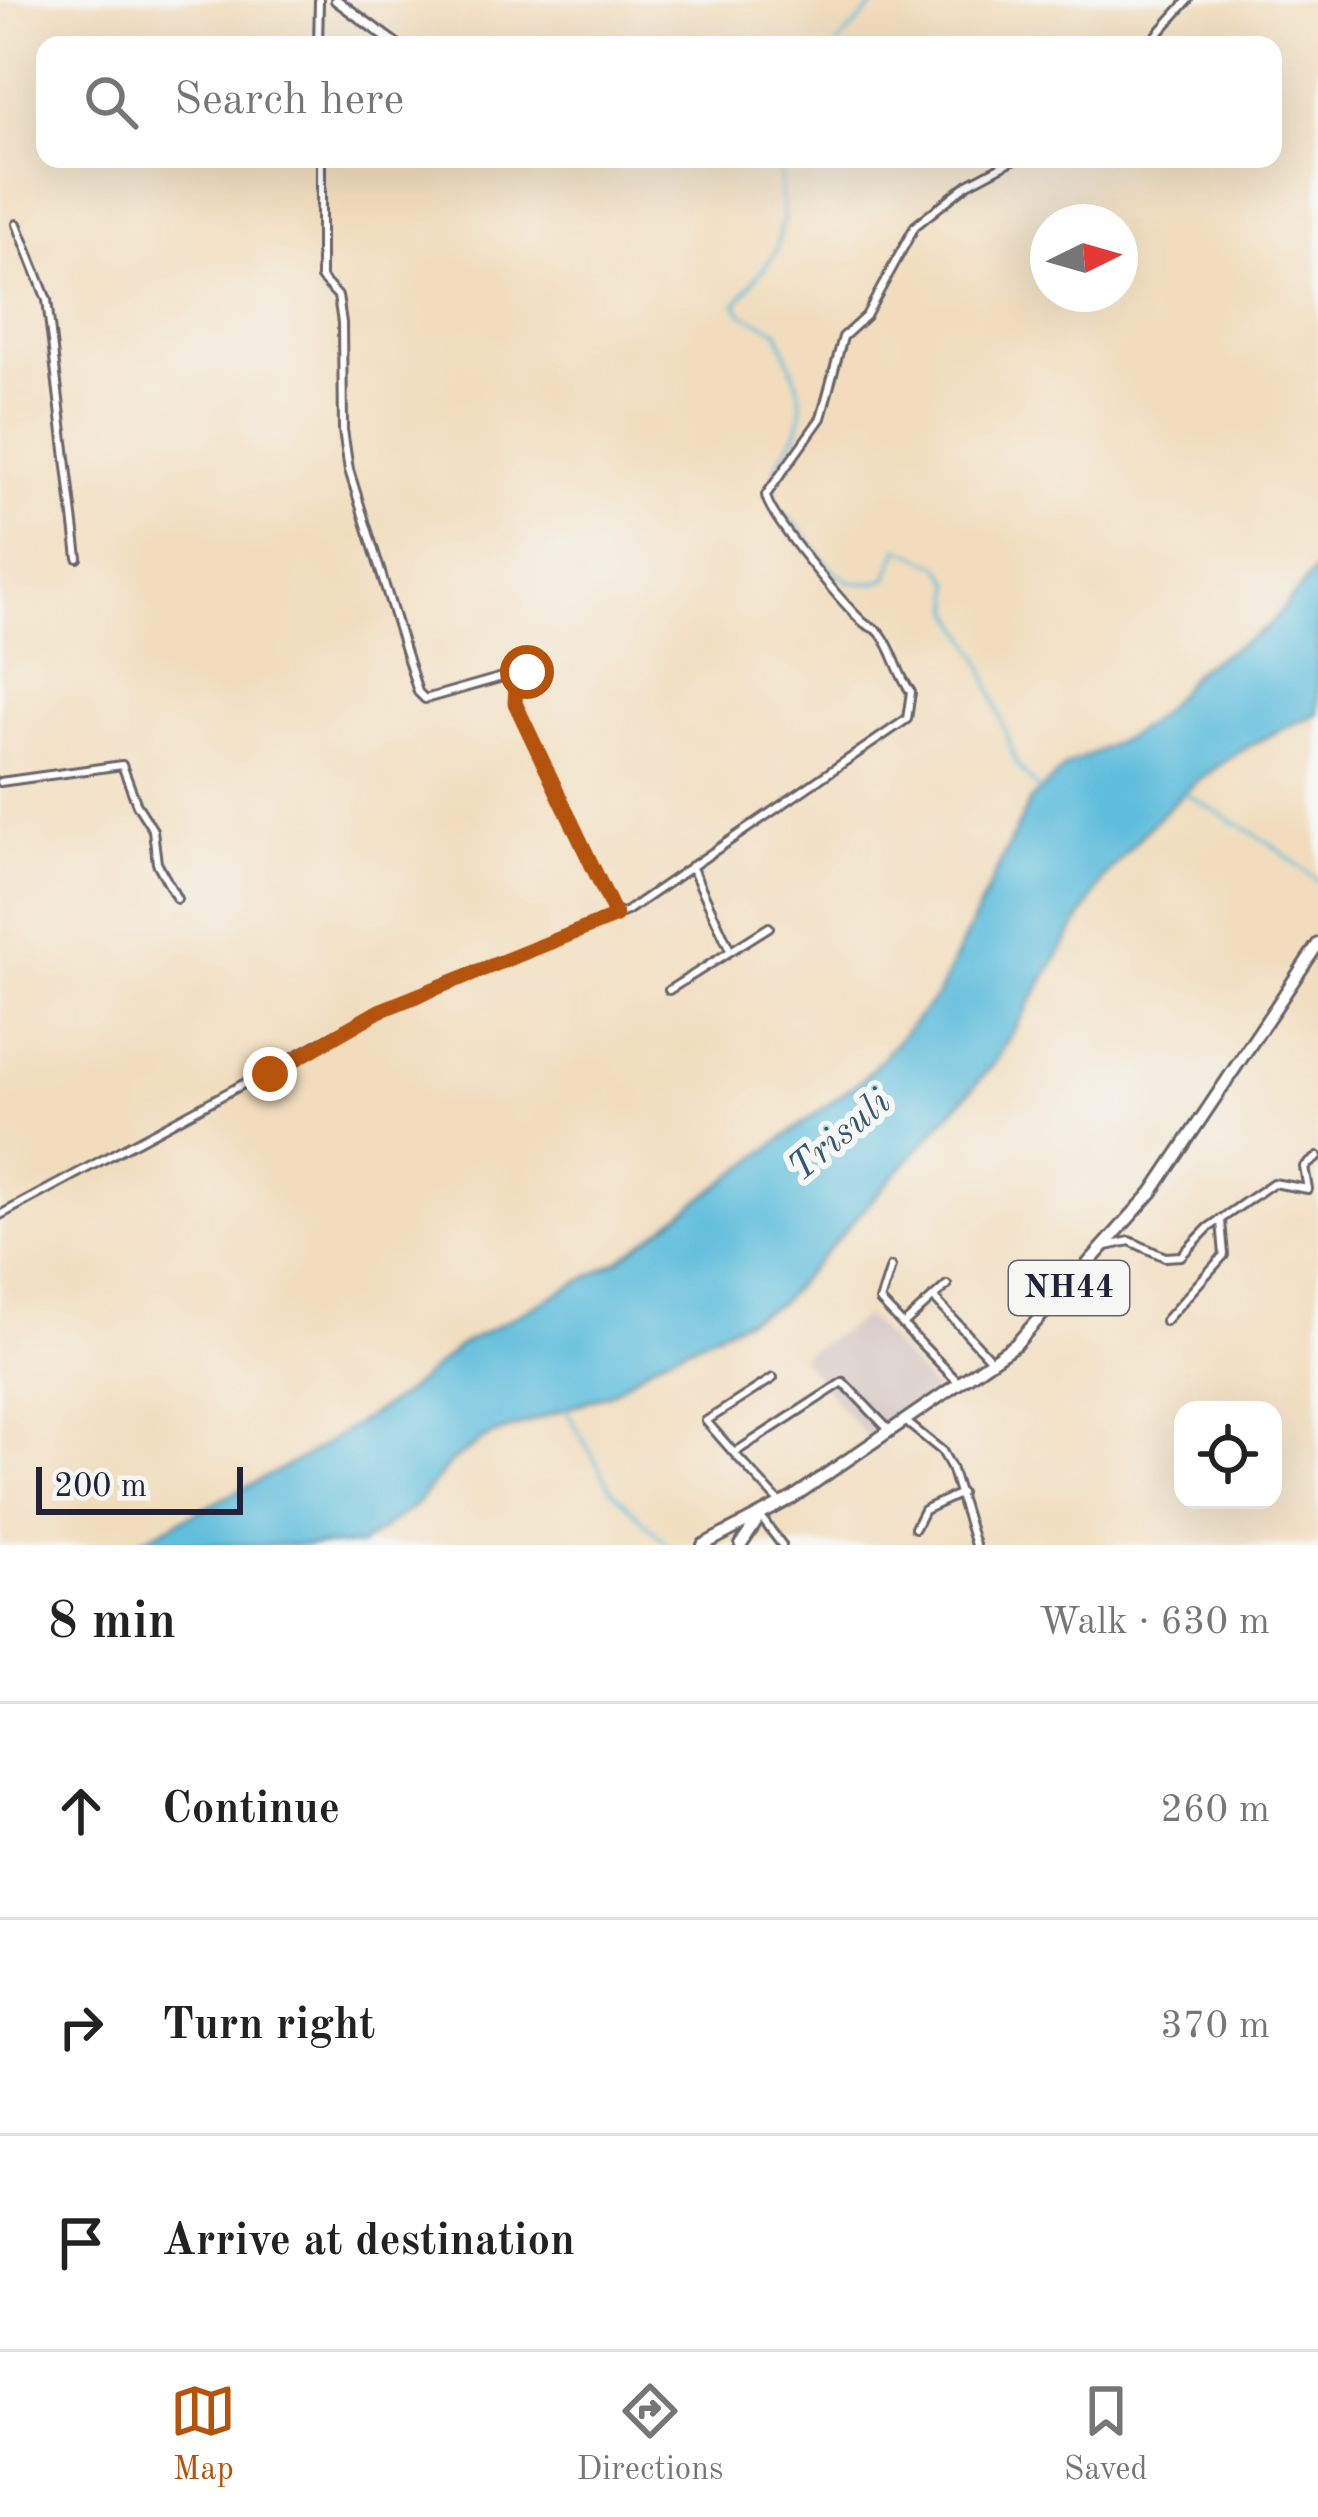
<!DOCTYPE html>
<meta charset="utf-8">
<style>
:root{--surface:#fff;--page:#f2f2f2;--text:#222;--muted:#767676;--line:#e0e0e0;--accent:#b45309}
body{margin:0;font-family:"Old Standard TT",serif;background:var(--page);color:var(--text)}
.controls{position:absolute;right:36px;bottom:36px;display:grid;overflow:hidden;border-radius:24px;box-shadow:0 12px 48px #0002}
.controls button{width:108px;height:108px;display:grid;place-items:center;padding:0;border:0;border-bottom:3px solid var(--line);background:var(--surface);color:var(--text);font:60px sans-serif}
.compass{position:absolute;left:1030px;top:204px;width:108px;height:108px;border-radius:50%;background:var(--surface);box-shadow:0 12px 48px #0002;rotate:85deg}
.scale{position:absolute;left:36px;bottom:30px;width:207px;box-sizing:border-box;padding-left:12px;border:6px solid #22223b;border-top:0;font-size:33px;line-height:42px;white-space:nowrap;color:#22223b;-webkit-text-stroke:9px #f6f6f2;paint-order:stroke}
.stop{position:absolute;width:36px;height:36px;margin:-27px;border:9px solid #b45309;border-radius:50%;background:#fff}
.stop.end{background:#b45309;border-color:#fff;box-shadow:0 3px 12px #0008}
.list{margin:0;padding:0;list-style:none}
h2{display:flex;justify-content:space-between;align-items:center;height:156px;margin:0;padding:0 48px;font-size:51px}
h2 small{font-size:39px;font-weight:400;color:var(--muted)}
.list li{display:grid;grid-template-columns:78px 1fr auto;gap:36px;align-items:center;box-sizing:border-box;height:216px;padding:0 48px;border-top:3px solid var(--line)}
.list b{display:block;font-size:45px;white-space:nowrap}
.list em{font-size:39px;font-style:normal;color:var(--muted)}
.icon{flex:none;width:66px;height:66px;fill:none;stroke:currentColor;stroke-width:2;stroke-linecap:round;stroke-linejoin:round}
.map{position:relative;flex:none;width:1318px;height:1545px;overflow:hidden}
.search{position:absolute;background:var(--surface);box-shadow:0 12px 48px #0002;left:36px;right:36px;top:36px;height:132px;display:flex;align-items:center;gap:30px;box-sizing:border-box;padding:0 42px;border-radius:24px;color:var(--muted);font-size:45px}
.sheet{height:804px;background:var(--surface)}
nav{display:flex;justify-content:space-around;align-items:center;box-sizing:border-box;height:168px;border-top:3px solid var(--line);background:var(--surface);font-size:33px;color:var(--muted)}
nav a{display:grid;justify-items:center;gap:6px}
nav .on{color:var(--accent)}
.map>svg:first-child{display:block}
.industrial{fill:#d0c0bc}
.water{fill:#5ebddc;stroke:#40708c;stroke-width:3}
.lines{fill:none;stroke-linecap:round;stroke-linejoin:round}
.stream{stroke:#5ebddc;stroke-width:3}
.street-casing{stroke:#6a6368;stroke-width:12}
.secondary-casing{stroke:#6a6368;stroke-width:14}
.highway-casing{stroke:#6a6368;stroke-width:16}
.street{stroke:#fff;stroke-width:6}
.secondary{stroke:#fff;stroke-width:8}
.highway{stroke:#fff;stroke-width:10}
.route{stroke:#b45309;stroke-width:15}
.labels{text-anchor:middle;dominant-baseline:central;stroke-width:12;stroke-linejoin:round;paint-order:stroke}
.shield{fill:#f6f6f2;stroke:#626272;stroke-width:3}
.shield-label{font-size:33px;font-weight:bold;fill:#22223b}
.water-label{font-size:39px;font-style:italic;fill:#375873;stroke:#f6f6f2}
</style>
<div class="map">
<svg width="1318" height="1545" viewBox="0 0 1318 1545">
<rect width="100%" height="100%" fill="#f6f6f2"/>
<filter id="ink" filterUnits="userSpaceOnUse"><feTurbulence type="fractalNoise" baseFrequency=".00833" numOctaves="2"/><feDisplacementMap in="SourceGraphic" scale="24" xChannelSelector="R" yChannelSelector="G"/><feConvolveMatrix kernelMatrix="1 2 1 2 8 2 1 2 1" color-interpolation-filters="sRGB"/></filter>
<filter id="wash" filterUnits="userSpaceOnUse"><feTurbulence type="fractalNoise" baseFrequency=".004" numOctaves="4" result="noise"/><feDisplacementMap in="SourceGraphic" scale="48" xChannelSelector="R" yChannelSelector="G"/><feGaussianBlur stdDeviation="2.7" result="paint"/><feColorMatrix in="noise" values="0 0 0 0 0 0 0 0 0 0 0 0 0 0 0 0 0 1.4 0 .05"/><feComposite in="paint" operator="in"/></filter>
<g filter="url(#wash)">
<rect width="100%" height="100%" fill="#f1ddbd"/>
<path class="industrial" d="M866 1316 935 1391 868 1439 800 1357Z"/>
<path class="water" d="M1318 567V714C1223 749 1166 802 1103 880L994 1064 779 1304 655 1362 611 1393 487 1437 451 1462 417 1504 360 1545H132L303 1458 405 1393 459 1346 618 1261 864 1078 938 995 1030 801 1066 766 1131 735 1160 714 1198 669 1267 628Z"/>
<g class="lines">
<path class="stream" d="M837 45 879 0
M779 159 783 219 775 253 736 304 743 314 778 331C786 357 804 388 801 414 796 458 759 453 780 512 820 532 824 601 887 579L899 548 940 566 952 583 953 611 980 659 1017 765 1042 794
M1185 793 1271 844 1318 881
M563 1404 612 1490 668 1545"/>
</g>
</g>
<g filter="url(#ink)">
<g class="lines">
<defs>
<path id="street" d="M318 45 319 0
M1148 45 1188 0
M321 159V278L338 296 342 323 343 430 349 470 418 692 425 699 527 670 516 687 515 703 616 916
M17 224 47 300 78 558
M0 782 122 765 137 805 153 830 157 863 177 899
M691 866 730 950
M669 990 769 927
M0 1215 379 1011 627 911 907 719 911 692C897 675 894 649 880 633 876 628 869 627 864 623 845 606 768 516 766 495L821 418 843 337 866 316 915 226 968 184 1015 159
M1107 1246 1130 1241 1165 1257 1181 1256 1208 1228 1273 1183 1308 1189 1304 1167 1318 1157
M891 1267 880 1301 903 1325
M947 1285 903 1325 959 1383
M933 1297 992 1361
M1165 1321 1224 1255 1221 1221
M773 1378 706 1421 734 1453 843 1382 889 1430
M905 1421 942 1451 951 1467 975 1545
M734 1453 780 1503
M760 1516 782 1545
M915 1528 924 1510 961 1493"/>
<path id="secondary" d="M336 0 397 45"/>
<path id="highway" d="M703 1545 792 1498 1016 1344 1152 1192 1318 944
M741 1545 758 1519"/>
</defs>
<use href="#street" class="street-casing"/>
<use href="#secondary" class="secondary-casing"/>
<use href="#highway" class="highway-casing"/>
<use href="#street" class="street"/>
<use href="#secondary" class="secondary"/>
<use href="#highway" class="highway"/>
</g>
</g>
<g class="lines" filter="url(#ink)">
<path class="route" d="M270 1074 379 1011 616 916 515 703 516 687 527 672"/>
</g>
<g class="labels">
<rect class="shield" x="1009" y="1261" width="120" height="54" rx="9"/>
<g class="shield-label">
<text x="1069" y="1288">NH44</text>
</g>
<g class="water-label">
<text transform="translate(840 1136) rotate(-40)">Trisuli</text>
</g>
</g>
</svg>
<div class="controls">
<button><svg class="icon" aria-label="locate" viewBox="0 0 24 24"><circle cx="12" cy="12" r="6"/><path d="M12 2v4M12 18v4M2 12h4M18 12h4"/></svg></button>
</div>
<svg class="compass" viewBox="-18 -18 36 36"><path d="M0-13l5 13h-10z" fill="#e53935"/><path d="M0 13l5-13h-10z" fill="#767676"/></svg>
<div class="scale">200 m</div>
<div class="stop" style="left:527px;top:672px"></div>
<div class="stop end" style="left:270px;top:1074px"></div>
<div class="search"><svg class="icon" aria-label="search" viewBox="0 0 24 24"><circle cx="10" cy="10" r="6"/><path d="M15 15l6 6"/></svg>Search here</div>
</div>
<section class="sheet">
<h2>8 min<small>Walk · 630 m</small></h2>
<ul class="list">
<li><svg class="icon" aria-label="ahead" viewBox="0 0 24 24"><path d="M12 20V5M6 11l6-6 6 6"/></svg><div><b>Continue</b></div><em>260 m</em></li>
<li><svg class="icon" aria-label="right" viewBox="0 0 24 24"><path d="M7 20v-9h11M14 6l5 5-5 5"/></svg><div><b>Turn right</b></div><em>370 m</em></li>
<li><svg class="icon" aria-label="arrive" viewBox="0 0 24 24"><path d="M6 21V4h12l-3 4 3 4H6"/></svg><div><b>Arrive at destination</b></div></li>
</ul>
</section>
<nav>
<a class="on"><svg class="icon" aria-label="map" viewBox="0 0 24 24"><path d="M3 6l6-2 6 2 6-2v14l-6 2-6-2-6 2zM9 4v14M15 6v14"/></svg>Map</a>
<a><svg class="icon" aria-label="directions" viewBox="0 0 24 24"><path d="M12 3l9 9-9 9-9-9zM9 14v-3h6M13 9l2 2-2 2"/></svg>Directions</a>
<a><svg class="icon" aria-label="saved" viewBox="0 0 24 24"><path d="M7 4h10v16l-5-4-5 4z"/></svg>Saved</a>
</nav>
